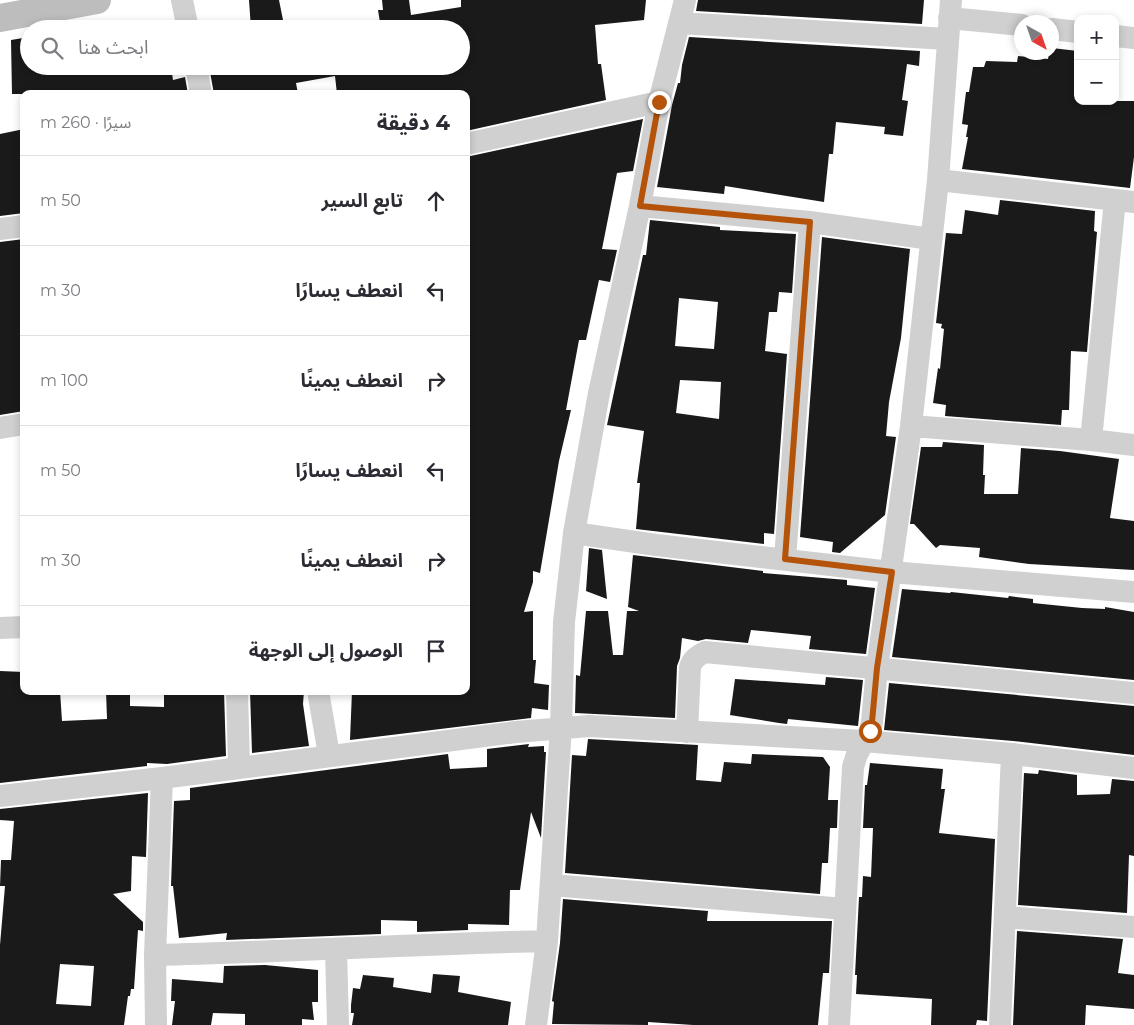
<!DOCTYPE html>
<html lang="ar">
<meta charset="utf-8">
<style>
:root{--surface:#fff;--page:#f2f2f3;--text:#2b2b33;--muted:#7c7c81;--line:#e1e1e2}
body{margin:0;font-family:Montserrat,"Noto Sans Arabic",sans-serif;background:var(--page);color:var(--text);direction:rtl}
.controls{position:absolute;right:15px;top:15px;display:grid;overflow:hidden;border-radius:10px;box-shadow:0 2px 8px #0003}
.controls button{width:45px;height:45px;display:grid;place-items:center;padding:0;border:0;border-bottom:1px solid var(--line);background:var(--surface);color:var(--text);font:25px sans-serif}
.compass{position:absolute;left:1014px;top:15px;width:45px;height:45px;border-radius:50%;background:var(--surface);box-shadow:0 2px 8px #0003;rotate:140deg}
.stop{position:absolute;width:15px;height:15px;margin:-11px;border:4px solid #b45309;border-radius:50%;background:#fff}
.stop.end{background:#b45309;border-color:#fff;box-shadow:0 1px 5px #0008}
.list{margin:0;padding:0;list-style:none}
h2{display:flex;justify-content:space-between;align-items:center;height:65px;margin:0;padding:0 20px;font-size:21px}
h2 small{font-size:16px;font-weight:400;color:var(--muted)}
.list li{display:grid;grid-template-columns:32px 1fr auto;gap:15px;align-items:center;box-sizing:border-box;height:90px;padding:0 20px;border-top:1px solid var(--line)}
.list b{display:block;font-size:19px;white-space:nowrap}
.list em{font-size:16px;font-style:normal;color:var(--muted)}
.icon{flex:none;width:28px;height:28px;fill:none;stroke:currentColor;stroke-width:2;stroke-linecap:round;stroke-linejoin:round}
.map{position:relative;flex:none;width:1134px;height:1025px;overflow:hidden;direction:ltr}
.search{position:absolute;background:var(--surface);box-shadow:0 2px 8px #0003;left:20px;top:20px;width:450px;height:55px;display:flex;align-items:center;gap:12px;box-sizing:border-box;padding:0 18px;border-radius:28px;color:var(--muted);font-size:19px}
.panel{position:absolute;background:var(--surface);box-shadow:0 2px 8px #0003;left:20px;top:90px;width:450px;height:605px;border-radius:10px;direction:rtl}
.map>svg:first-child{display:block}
.building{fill:#1a1a1a;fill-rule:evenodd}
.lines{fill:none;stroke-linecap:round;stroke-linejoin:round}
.street{stroke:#d0d0d0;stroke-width:22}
.secondary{stroke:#bdbdbd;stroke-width:28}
.route{stroke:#b45309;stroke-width:6}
</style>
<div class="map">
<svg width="1134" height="1025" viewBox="0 0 1134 1025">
<rect width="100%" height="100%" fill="#fff"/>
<path class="building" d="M249 0H279L284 25 251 29Z
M382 0H409L411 15 461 7V0H646L644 20 595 25 598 64H601L606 100 466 131V94H337L335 76 296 83 298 94H214L210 72 214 71V66H257V71L289 66H461V29H381L378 10H383Z
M698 0H924L922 24 696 11Z
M29 37V66H171L173 80 185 77 188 94H12L11 40Z
M689 37 920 51 919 66 907 64 902 100 908 101 903 136 884 134 885 127 836 122 833 154H829L824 202 725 186 724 194 657 187 672 105 678 83H680L682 65Z
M1052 48 1078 51V101H1134V157L1130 188 962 169 968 137H966L968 125 962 124 966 92H969L973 67H984L986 61 1017 62 1018 56 1048 59 1049 52H1052Z
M643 119 633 171 617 173 602 249 617 250 610 282 599 280 586 340H579L566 410H571L559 461 540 573 533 571V582L524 612 533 611V660H536L534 683 549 685 548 710 532 708 531 718 350 740 352 691H466V372H470V330L466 331V157Z
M24 129V213L0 216V134Z
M1000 200 1095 211 1094 231 1097 232 1087 352 1071 351 1069 410H1062L1061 425 945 416 946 405 933 403 938 368 940 369 944 329 941 328 942 324 936 323 946 233 962 234 965 210 998 215Z
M650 220 720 227V230L796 234 792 293 779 292 777 312H769L765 351 787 354 774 534 764 533V544L636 529 640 483H637L644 431 607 425 643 255H646ZM679 298 718 302 714 349 675 346ZM680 380 721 382 719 419 676 413Z
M822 237 910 249 901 338 889 402 886 436 896 437 885 515 840 553 832 552 833 542 800 537Z
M24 239V411L0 415V242Z
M943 442 984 445 983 475H985L984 494H1018L1021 448 1060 451 1119 459 1110 518 1134 521V570L1029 564 979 557 980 548 940 545 936 548 914 524H910L921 447H942Z
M589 548 602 550 607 599 586 591Z
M633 555 763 571V573L847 580V585L875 588 866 654 809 649 811 636 751 630 748 643 706 639 698 641 682 638 680 658 677 666 675 718 575 713 576 675 580 676 586 611H608L613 655H623L627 611H639L628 607Z
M902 589 950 593 951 592 1008 598 1009 596 1033 599V603L1082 608 1105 609V607L1134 612V680L892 657Z
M0 671 24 672V691H60L62 721 107 719 106 691H130V706L164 707V691H224L226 756 167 764 147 763V766L0 783Z
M826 677 863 680 858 726 788 719 787 724 779 723 730 715 735 679 825 685Z
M889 683 1134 706V755L1013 741 884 730Z
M250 691H304L303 704 309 746 252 753Z
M588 739 698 745 696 780 721 782 724 762 751 764 752 754 823 757 830 767 828 800H838L837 828H830L828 863H822L820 894 565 873 572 755 586 756Z
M529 744 528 747 544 746V752H546L541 838 531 812 520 890H510L509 925 468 924V930L417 932V921L381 920V934L226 940 227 933 179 938 173 886H171L174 801 190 800V788L448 754 450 769 487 767V749Z
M870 763 943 769 941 789H945L939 833 995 839 987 1021 977 1020 976 1025H931L932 999 856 994 857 975H855L859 897H862L863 876 871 877 873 828H863L865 785H867Z
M1039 770 1077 775V795L1110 794 1112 779 1134 781V856L1129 855 1127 913 1018 905 1024 773 1038 774Z
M148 793 146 857 132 856 131 891 113 894 143 922V931L138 930 134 989H131L130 996H128L124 1025H0V945L5 886H0L1 860H11L14 821 0 820V809ZM60 964 94 966 91 1006 56 1004Z
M563 899 708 911 707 921H832L829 973H823L818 1025H693L648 1022V1025L552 1024 554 1002 552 1001 560 943Z
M1017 931 1123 939 1118 973 1134 975V1009L1086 1005 1085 1025H1013Z
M265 965 318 970V1002H312L314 1020 302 1019V1025H245V1014L213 1013 211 1025H172L175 1001H171L172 979 223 983 224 966Z
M433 974 460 976 458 992 511 1002 508 1025H352L354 1013H351V1005L353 988 360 989 363 975 394 978 393 987 431 993Z"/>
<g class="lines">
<path class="street" d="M182 0 188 29
M949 18 1022 25
M679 23 947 39
M1052 29 1078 32
M1115 36 1134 38
M196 66 201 94
M466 144 659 102
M938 180 1134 202
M640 206 810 222 931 239
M0 229 24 226
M911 426 1091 440 1134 445
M0 428 24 424
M1091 440 1115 200
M574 533 656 545 891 572 1134 592
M785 559 810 222
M0 628 24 627
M237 691 239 767
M318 691 329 755
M687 732 690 667C693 659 697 656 705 652L1134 693
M0 796 162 778 516 732 589 726 864 741 1012 754 1134 768
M551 885 845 909
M1005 917 1134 927
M336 949 338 1025
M155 955C286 952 416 944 547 941
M156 1025 155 955 162 778
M536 1025 547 941 561 727 564 622 574 533 599 393 640 206 659 102 685 0
M839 1025 853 767 857 754 870 731 872 722 877 668 911 426 938 180 951 0
M1000 1025 1012 754"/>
<path class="secondary" d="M0 18 97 0"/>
</g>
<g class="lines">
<path class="route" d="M659 102 640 206 810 222 785 559 892 572 877 668 872 722 870 731"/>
</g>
</svg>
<div class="controls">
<button>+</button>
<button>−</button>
</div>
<svg class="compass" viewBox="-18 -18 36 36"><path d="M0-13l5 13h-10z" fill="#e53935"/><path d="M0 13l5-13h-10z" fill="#7c7c81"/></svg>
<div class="stop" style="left:870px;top:731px"></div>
<div class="stop end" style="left:659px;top:102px"></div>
<div class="search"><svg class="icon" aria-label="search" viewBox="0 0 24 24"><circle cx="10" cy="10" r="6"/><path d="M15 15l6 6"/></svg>ابحث هنا</div>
<section class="panel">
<h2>4 دقيقة<small>سيرًا · 260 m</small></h2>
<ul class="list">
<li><svg class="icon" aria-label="ahead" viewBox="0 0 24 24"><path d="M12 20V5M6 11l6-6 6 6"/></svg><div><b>تابع السير</b></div><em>50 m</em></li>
<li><svg class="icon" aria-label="left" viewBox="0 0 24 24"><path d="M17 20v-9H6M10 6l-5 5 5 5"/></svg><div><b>انعطف يسارًا</b></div><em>30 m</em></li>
<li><svg class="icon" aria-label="right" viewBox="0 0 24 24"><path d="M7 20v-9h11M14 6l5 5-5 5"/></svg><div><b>انعطف يمينًا</b></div><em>100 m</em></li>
<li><svg class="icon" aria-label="left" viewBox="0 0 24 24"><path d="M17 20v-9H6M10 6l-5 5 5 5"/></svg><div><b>انعطف يسارًا</b></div><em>50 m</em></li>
<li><svg class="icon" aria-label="right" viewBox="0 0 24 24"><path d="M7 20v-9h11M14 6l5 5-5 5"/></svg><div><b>انعطف يمينًا</b></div><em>30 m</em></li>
<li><svg class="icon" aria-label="arrive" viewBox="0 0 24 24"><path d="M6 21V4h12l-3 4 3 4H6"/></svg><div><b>الوصول إلى الوجهة</b></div></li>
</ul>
</section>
</div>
